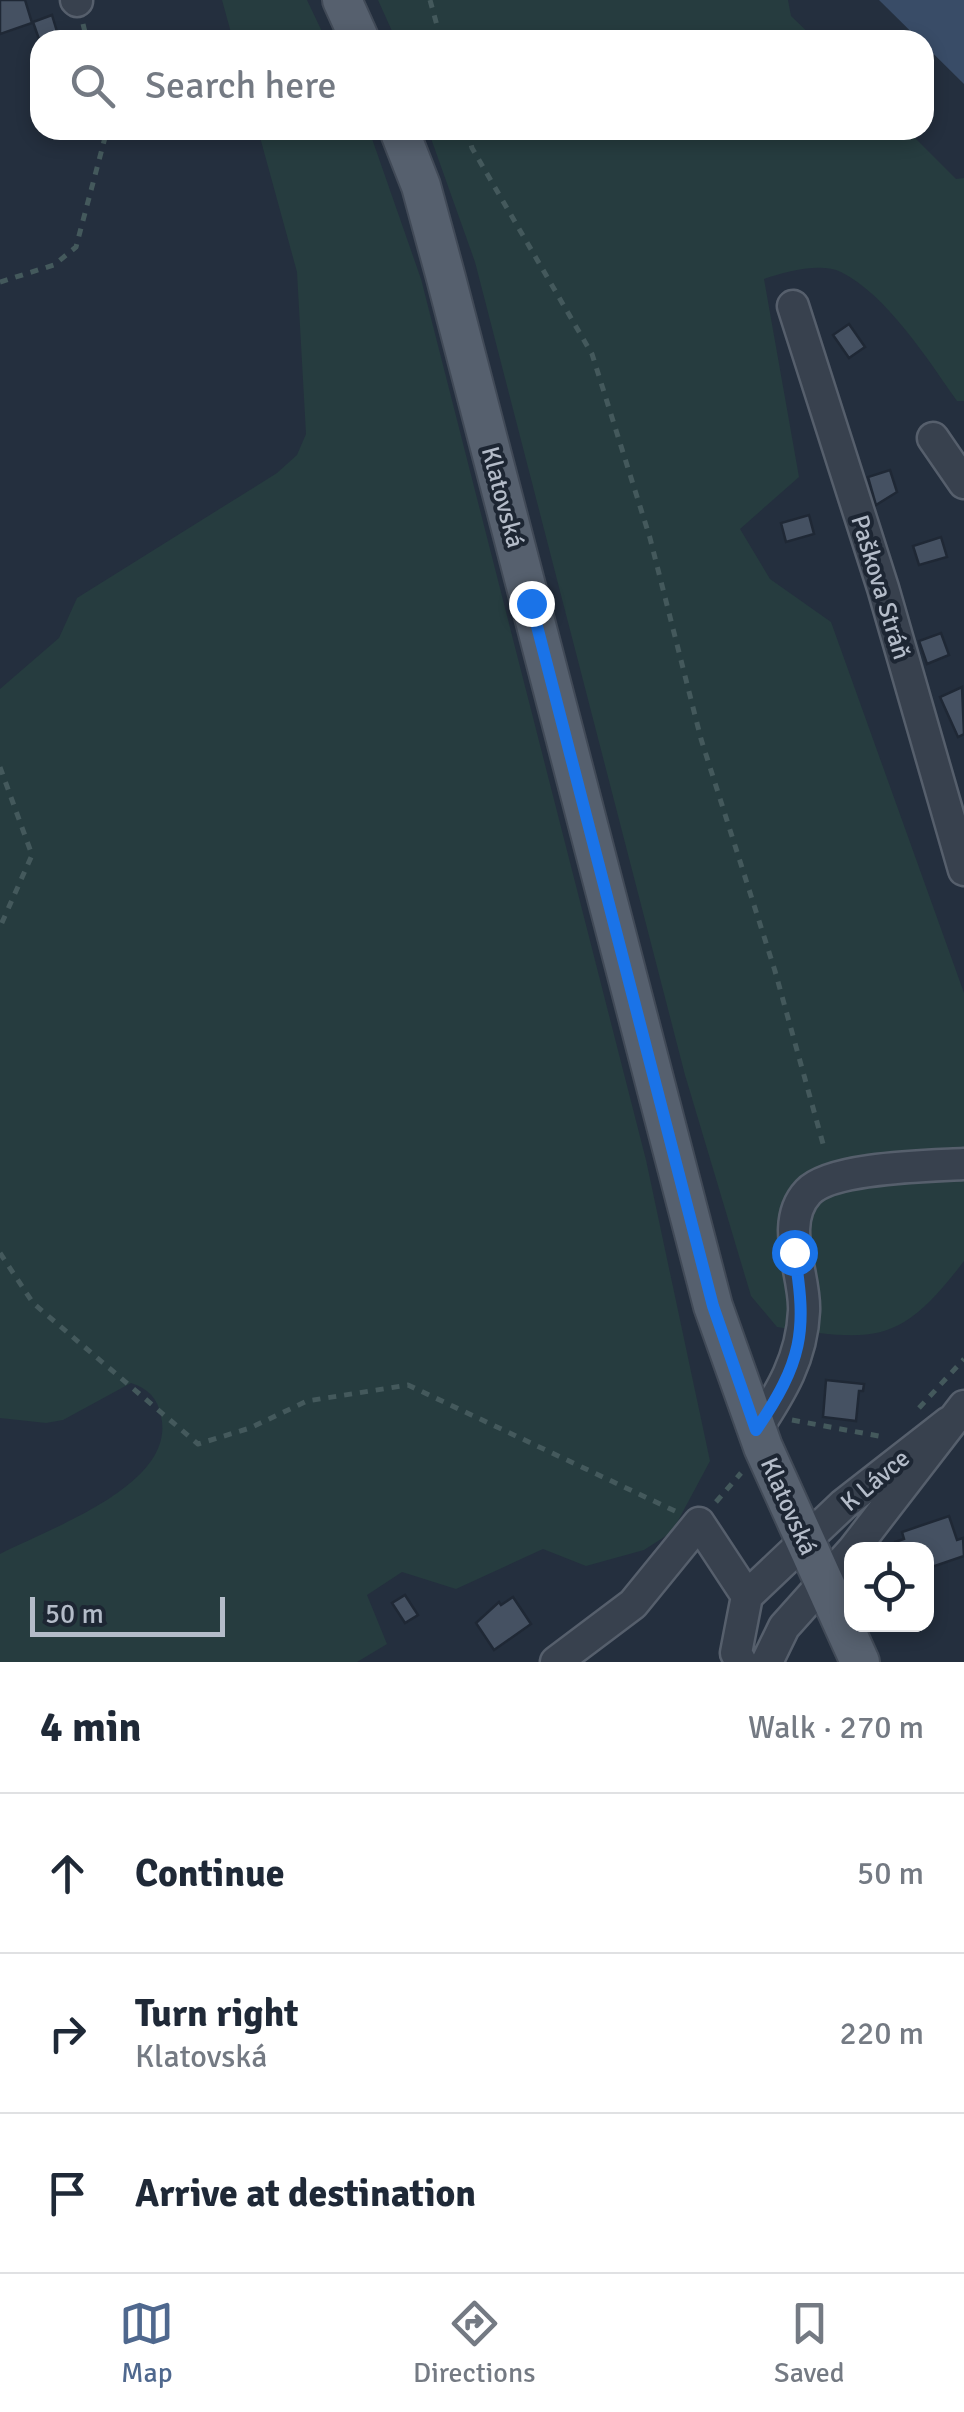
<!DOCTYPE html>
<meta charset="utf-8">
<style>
:root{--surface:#fff;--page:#f2f2f3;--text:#1f2937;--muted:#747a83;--line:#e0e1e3;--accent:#4f688e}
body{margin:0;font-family:Signika,sans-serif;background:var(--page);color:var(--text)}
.controls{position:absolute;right:30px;bottom:30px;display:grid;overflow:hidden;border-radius:20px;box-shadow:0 5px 15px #0003}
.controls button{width:90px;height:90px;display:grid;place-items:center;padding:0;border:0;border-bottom:2px solid var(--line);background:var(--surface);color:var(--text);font:50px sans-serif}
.scale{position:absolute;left:30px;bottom:25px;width:195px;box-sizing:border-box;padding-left:10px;border:5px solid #b4bcc9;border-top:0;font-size:28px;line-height:35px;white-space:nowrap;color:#b4bcc9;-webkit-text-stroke:8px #1d2633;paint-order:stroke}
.stop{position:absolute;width:30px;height:30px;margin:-22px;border:8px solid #1a73e8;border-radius:50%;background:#fff}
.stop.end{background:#1a73e8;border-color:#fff;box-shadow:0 2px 10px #0008}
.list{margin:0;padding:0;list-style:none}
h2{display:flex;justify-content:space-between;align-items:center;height:130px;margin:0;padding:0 40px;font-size:42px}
h2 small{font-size:32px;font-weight:400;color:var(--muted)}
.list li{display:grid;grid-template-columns:65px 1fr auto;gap:30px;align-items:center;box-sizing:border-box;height:160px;padding:0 40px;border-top:2px solid var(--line)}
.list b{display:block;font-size:38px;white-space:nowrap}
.list p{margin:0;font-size:32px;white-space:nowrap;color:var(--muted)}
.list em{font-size:32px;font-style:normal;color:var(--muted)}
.icon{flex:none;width:55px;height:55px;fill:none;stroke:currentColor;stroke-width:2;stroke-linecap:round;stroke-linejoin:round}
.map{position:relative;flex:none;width:964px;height:1662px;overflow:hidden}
.search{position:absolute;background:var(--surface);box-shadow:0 5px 15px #0003;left:30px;right:30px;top:30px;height:110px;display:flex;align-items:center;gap:25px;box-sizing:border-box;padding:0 35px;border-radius:30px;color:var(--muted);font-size:38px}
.sheet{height:610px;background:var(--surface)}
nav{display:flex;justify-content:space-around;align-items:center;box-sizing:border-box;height:140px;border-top:2px solid var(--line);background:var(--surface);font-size:28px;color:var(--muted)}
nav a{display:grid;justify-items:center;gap:5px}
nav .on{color:var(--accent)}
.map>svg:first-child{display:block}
.green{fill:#263c3f}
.water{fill:#394c67}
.building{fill:#455162;stroke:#1f2835;stroke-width:2.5}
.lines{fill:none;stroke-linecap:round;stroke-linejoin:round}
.minor-casing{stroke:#565f6c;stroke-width:35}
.major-casing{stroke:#414a57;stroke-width:42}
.path{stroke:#44595c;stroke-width:5;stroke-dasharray:8 8;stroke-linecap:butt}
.minor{stroke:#38414e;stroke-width:30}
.major{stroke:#56606e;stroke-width:38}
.route{stroke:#1a73e8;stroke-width:12}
.labels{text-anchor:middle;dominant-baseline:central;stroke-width:8;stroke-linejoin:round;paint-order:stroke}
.street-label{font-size:25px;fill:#b4bcc9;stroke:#1d2633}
</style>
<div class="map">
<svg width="964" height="1662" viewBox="0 0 964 1662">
<rect width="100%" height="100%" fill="#242f3e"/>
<path class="green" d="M222 0H307L326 40H233Z
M378 0H788L791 16 816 40H396Z
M258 130H369L421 279 646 1160 710 1461 672 1532 644 1550 586 1566 543 1549 456 1589 402 1572 367 1595 387 1644 357 1662H0V1554C50 1528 177 1485 161 1416 158 1399 148 1388 131 1383L63 1420 46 1423 0 1418V689L59 638 77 598 277 473 297 455 306 434 297 272Z
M428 130H907L956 179 964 178V401H957C929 361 886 294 841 272 821 262 784 272 764 279L799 477 740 529 770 579 831 622 964 993V1261C900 1345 876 1342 777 1327L751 1296 685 1075 475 262Z"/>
<path class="water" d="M879 0H964V84Z"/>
<path class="building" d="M0 0H25L32 23 0 34Z
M52 15 58 35 40 42 33 22Z
M849 324 865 347 849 358 833 335Z
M890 470 897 492 876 505 868 477Z
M809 515 814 534 786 542 781 523Z
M941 537 947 557 919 565 913 546Z
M941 633 949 655 927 664 919 641Z
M962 687 964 734 958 737 940 697Z
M826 1380 864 1384 863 1391H859L856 1421 823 1417Z
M949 1516 957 1540 963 1538 964 1556 926 1569V1550H894L895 1542 904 1539 902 1532Z
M405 1595 418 1615 405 1623 392 1603Z
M513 1597 531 1624 494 1650 476 1623 499 1602 501 1605Z"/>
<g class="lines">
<defs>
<path id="minor" d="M76 0 77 1
M793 306 883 588 964 870
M933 438 964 483
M756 1430C781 1392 802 1358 804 1311 806 1275 778 1224 808 1192 831 1167 929 1166 964 1164
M853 1550 964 1406
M747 1596 844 1504 949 1422
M556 1662 633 1604 699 1523 747 1596
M741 1662 736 1653 747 1596
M767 1662 784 1627 852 1551"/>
<path id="major" d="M342 0 360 40
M399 130 421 186 446 278 713 1306 763 1447 860 1662"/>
</defs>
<use href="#minor" class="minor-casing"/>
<use href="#major" class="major-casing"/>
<path class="path" d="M430 0 441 40
M83 24 87 40
M467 130 472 148 592 354 650 538 701 739 775 971 825 1151
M0 282 54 265 76 247 107 130
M0 767 32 855 0 927
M0 1253 33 1303 198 1444 250 1428 307 1401 408 1385 677 1512
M919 1408 964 1359
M792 1420 884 1437
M716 1502 741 1473"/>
<use href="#minor" class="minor"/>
<use href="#major" class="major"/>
</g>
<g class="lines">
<path class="route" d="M531 603 713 1306 756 1430C802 1362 808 1332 794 1252"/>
</g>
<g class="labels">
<g class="street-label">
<text transform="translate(503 497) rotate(75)">Klatovská</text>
<text transform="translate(881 587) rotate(73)">Paškova Stráň</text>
<text transform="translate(875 1480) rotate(-40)">K Lávce</text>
<text transform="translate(789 1506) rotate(66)">Klatovská</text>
</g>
</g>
</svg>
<div class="controls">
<button><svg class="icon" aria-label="locate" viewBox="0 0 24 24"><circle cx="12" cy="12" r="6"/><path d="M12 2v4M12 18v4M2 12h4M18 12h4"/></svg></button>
</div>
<div class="scale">50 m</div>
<div class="stop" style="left:794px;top:1252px"></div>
<div class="stop end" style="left:531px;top:603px"></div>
<div class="search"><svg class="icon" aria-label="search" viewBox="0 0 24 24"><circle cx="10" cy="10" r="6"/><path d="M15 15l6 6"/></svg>Search here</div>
</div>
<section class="sheet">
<h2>4 min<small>Walk · 270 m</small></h2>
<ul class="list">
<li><svg class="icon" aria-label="ahead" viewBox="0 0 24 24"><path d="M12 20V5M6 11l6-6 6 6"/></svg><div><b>Continue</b></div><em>50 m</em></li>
<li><svg class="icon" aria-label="right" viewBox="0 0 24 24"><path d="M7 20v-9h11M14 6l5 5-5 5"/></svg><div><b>Turn right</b><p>Klatovská</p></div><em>220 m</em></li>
<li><svg class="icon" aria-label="arrive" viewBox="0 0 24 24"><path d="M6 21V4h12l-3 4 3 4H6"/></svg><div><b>Arrive at destination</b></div></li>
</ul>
</section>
<nav>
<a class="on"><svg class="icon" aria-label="map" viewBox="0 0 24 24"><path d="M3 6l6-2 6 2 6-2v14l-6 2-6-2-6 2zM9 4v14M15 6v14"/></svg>Map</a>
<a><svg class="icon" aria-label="directions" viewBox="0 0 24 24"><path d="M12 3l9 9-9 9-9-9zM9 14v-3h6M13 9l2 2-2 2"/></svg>Directions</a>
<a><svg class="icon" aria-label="saved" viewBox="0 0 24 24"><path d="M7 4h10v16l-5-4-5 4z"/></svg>Saved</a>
</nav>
